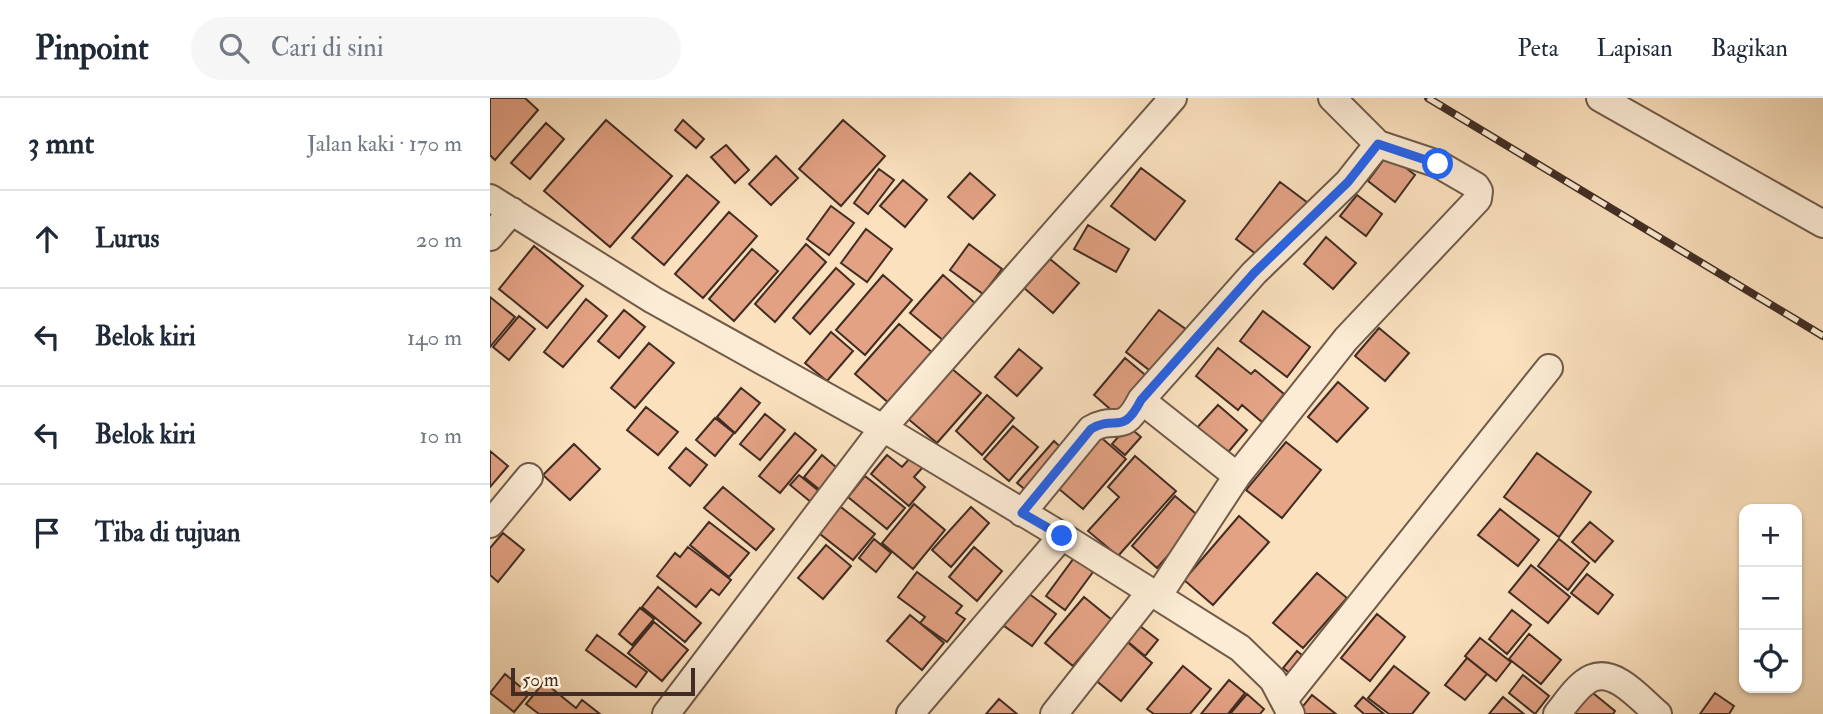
<!DOCTYPE html>
<html lang="id">
<meta charset="utf-8">
<style>
:root{--surface:#fff;--page:#f6f6f7;--text:#1f2937;--muted:#747a83;--line:#e0e1e3}
body{margin:0;font-family:"IM FELL Double Pica",serif;background:var(--page);color:var(--text)}
.controls{position:absolute;right:21px;bottom:21px;display:grid;overflow:hidden;border-radius:14px;box-shadow:0 2px 5px #0004}
.controls button{width:63px;height:63px;display:grid;place-items:center;padding:0;border:0;border-bottom:2px solid var(--line);background:var(--surface);color:var(--text);font:35px sans-serif}
.scale{position:absolute;left:21px;bottom:18px;width:184px;box-sizing:border-box;padding-left:7px;border:4px solid #412d24;border-top:0;font-size:19px;line-height:24px;white-space:nowrap;color:#412d24;-webkit-text-stroke:5px #fcecd5;paint-order:stroke}
.stop{position:absolute;width:21px;height:21px;margin:-16px;border:5px solid #2563eb;border-radius:50%;background:#fff}
.stop.end{background:#2563eb;border-color:#fff;box-shadow:0 2px 7px #0008}
.list{margin:0;padding:0;list-style:none}
h2{display:flex;justify-content:space-between;align-items:center;height:91px;margin:0;padding:0 28px;font-size:30px}
h2 small{font-size:23px;font-weight:400;color:var(--muted)}
.list li{display:grid;grid-template-columns:46px 1fr auto;gap:21px;align-items:center;box-sizing:border-box;height:98px;padding:0 28px;border-top:2px solid var(--line)}
.list b{display:block;font-size:26px;white-space:nowrap}
.list em{font-size:23px;font-style:normal;color:var(--muted)}
.icon{flex:none;width:38px;height:38px;fill:none;stroke:currentColor;stroke-width:2;stroke-linecap:round;stroke-linejoin:round}
.map{position:relative;flex:none;width:1333px;height:616px;overflow:hidden}
header{display:flex;align-items:center;gap:42px;box-sizing:border-box;height:98px;padding:0 35px;background:var(--surface);border-bottom:2px solid var(--line)}
header strong{font-size:33px}
nav{display:flex;gap:38px;margin-inline-start:auto;font-size:24px}
.search{width:490px;height:63px;background:var(--page);display:flex;align-items:center;gap:18px;box-sizing:border-box;padding:0 24px;border-radius:38px;color:var(--muted);font-size:26px}
main{display:flex}
aside{flex:1;background:var(--surface)}
.map>svg:first-child{display:block}
.building{fill:#e3a284;stroke:#412d24;stroke-width:2}
.lines{fill:none;stroke-linecap:round;stroke-linejoin:round}
.street-casing{stroke:#705a4a;stroke-width:30}
.street{stroke:#fcecd5;stroke-width:26}
.rail-casing{stroke:#412d24;stroke-width:8}
.rail{stroke:#fcecd5;stroke-width:5;stroke-dasharray:16;stroke-linecap:butt}
.route{stroke:#2563eb;stroke-width:9}
</style>
<header>
<strong>Pinpoint</strong>
<div class="search"><svg class="icon" aria-label="search" viewBox="0 0 24 24"><circle cx="10" cy="10" r="6"/><path d="M15 15l6 6"/></svg>Cari di sini</div>
<nav><a>Peta</a><a>Lapisan</a><a>Bagikan</a></nav>
</header>
<main>
<aside>
<h2>3 mnt<small>Jalan kaki · 170 m</small></h2>
<ul class="list">
<li><svg class="icon" aria-label="ahead" viewBox="0 0 24 24"><path d="M12 20V5M6 11l6-6 6 6"/></svg><div><b>Lurus</b></div><em>20 m</em></li>
<li><svg class="icon" aria-label="left" viewBox="0 0 24 24"><path d="M17 20v-9H6M10 6l-5 5 5 5"/></svg><div><b>Belok kiri</b></div><em>140 m</em></li>
<li><svg class="icon" aria-label="left" viewBox="0 0 24 24"><path d="M17 20v-9H6M10 6l-5 5 5 5"/></svg><div><b>Belok kiri</b></div><em>10 m</em></li>
<li><svg class="icon" aria-label="arrive" viewBox="0 0 24 24"><path d="M6 21V4h12l-3 4 3 4H6"/></svg><div><b>Tiba di tujuan</b></div></li>
</ul>
</aside>
<div class="map">
<svg width="1333" height="616" viewBox="0 0 1333 616">
<rect width="100%" height="100%" fill="#fbe1be"/>
<filter id="stains"><feTurbulence type="fractalNoise" baseFrequency=".00286" numOctaves="4"/><feColorMatrix values="0 0 0 0 .2 0 0 0 0 .09 0 0 0 0 .02 0 0 0 .5 -.17"/></filter>
<radialGradient id="worn" r=".72"><stop offset=".6" stop-color="#630" stop-opacity="0"/><stop offset="1" stop-color="#630" stop-opacity=".3"/></radialGradient>
<path class="building" d="M0 0H35L48 12 5 62 0 57Z
M116 22 182 78 120 149 54 93Z
M193 22 214 41 206 50 185 32Z
M353 22 395 58 351 108 309 71Z
M56 25 74 41 40 81 21 65Z
M236 47 259 72 245 85 221 59Z
M898 56 925 77 905 104 878 83Z
M286 58 308 80 281 107 259 86Z
M651 70 695 103 665 142 621 108Z
M389 71 404 82 378 116 364 105Z
M480 75 505 97 483 121 458 99Z
M197 77 229 104 174 167 142 140Z
M413 82 437 102 415 129 390 108Z
M790 84 818 105 774 162 746 141Z
M867 97 892 116 876 138 850 118Z
M341 108 364 125 339 157 317 141Z
M239 114 267 138 213 200 185 176Z
M598 127 639 151 626 174 584 151Z
M376 131 402 151 377 184 351 165Z
M836 139 866 165 843 191 814 166Z
M316 146 336 164 285 224 265 206Z
M479 146 512 171 493 196 460 172Z
M44 148 93 188 57 230 9 191Z
M262 151 288 173 244 223 219 201Z
M560 161 589 185 563 215 534 190Z
M346 170 364 186 320 236 303 220Z
M393 177 422 202 375 257 346 232Z
M453 177 486 206 454 243 420 215Z
M0 199 25 219 0 249Z
M96 201 117 218 73 269 54 254Z
M134 212 155 229 129 260 108 243Z
M669 212 697 232 663 275 636 254Z
M773 213 820 249 797 279 750 243Z
M29 218 45 231 19 262 3 249Z
M409 226 444 256 400 306 365 276Z
M889 230 919 255 895 283 865 258Z
M341 234 363 253 337 283 315 265Z
M159 245 184 265 145 310 121 290Z
M728 250 761 276 765 272 794 296 772 324 752 307 748 312 706 278Z
M529 251 552 270 527 298 505 279Z
M635 260 659 280 627 317 604 297Z
M461 270 491 295 447 345 417 320Z
M848 284 878 310 847 344 818 319Z
M251 290 270 305 245 335 227 319Z
M497 297 524 320 492 357 466 333Z
M728 307 757 332 734 359 704 333Z
M156 309 188 334 168 357 137 332Z
M275 316 295 332 270 362 250 346Z
M225 320 244 335 225 358 206 342Z
M523 328 548 349 519 383 494 361Z
M638 328 651 339 635 357 622 346Z
M305 335 326 352 290 395 269 378Z
M607 336 636 361 593 411 563 386Z
M564 343 579 357 543 398 527 385Z
M796 344 831 372 792 420 756 392Z
M84 346 110 371 80 402 53 377Z
M196 350 217 367 200 388 179 370Z
M0 353 18 368 0 389Z
M1047 355 1101 394 1069 439 1014 399Z
M332 357 353 375 335 396 314 379Z
M397 357 412 369 421 359 433 369 424 379 435 389 419 408 381 376Z
M645 358 686 393 628 458 598 433 629 399 618 389Z
M309 377 335 398 327 409 300 387Z
M375 378 415 410 397 431 358 399Z
M233 389 284 431 266 452 214 410Z
M685 398 711 420 667 470 642 448Z
M347 406 385 436 363 462 325 432Z
M424 406 455 432 423 471 392 445Z
M481 409 499 425 461 469 442 452Z
M1010 411 1049 442 1028 468 988 437Z
M749 418 779 444 723 507 694 482Z
M219 424 259 455 239 479 200 447Z
M1100 424 1123 443 1105 464 1082 444Z
M13 435 34 452 8 484 0 477V450Z
M384 441 401 455 386 474 369 460Z
M1069 441 1099 465 1078 492 1048 468Z
M336 447 361 468 333 501 308 480Z
M198 449 241 482 229 497 221 491 206 509 167 478 185 455 190 459Z
M484 449 512 473 487 503 459 479Z
M584 460 603 474 575 512 556 498Z
M1041 467 1080 499 1058 525 1019 494Z
M427 474 472 508 466 515 475 521 457 544 430 525 435 519 408 499Z
M827 475 857 500 813 550 783 525Z
M1097 476 1123 497 1108 516 1081 495Z
M168 489 211 525 195 544 152 509Z
M534 492 566 516 542 548 510 525Z
M594 499 622 522 583 568 555 545Z
M150 510 164 521 142 547 129 536Z
M1022 512 1041 527 1017 556 999 541Z
M887 516 915 539 880 583 851 560Z
M420 517 454 545 432 572 397 543Z
M164 524 198 552 172 583 138 555Z
M650 528 668 542 655 558 637 543Z
M1039 536 1071 562 1051 586 1019 561Z
M107 537 157 574 146 589 96 552Z
M990 540 1021 564 1006 583 975 558Z
M635 542 662 565 631 603 603 580Z
M807 553 818 562 805 579 793 570Z
M977 560 997 576 975 602 955 587Z
M693 568 721 591 700 616H664L657 611Z
M904 568 939 595 922 616H899L878 600Z
M15 576 39 596 24 614 0 595Z
M1033 577 1059 598 1045 616 1019 595Z
M739 582 755 595 738 616H711Z
M54 584 86 610 92 602 110 616H49L36 606Z
M1098 591 1125 613 1123 616H1083Z
M1225 595 1244 608 1239 616H1210Z
M757 596 774 611 770 616H740Z
M822 597 846 616H816L810 612Z
M873 599 894 616H874L865 608Z
M1013 599 1034 616H999Z
M509 601 527 616H496Z"/>
<g class="lines">
<defs>
<path id="street" d="M1110 0 1333 126
M0 100 163 202 393 330 572 438 750 550 783 582 801 616
M0 139 22 113
M651 302 747 378
M532 415 601 331C626 316 632 339 651 302L764 175 858 84 888 46
M0 426 39 379
M668 498 747 378 856 241 988 101 989 93 986 88 948 66 888 46 842 0
M794 602 1059 270
M176 616 393 330 683 0
M420 616 572 438
M564 616 661 493
M1067 616C1077 604 1088 586 1102 580 1126 570 1152 603 1168 616"/>
</defs>
<use href="#street" class="street-casing"/>
<use href="#street" class="street"/>
<defs>
<path id="rail" d="M938 0 1333 238"/>
</defs>
<use href="#rail" class="rail-casing"/>
<use href="#rail" class="rail"/>
</g>
<g class="lines">
<path class="route" d="M572 438 532 415 601 331C626 316 632 339 651 302L764 175 858 84 888 46 948 66"/>
</g>
<rect width="100%" height="100%" filter="url(#stains)"/>
<rect width="100%" height="100%" fill="url(#worn)"/>
</svg>
<div class="controls">
<button>+</button>
<button>−</button>
<button><svg class="icon" aria-label="locate" viewBox="0 0 24 24"><circle cx="12" cy="12" r="6"/><path d="M12 2v4M12 18v4M2 12h4M18 12h4"/></svg></button>
</div>
<div class="scale">50 m</div>
<div class="stop" style="left:948px;top:66px"></div>
<div class="stop end" style="left:572px;top:438px"></div>
</div>
</main>
